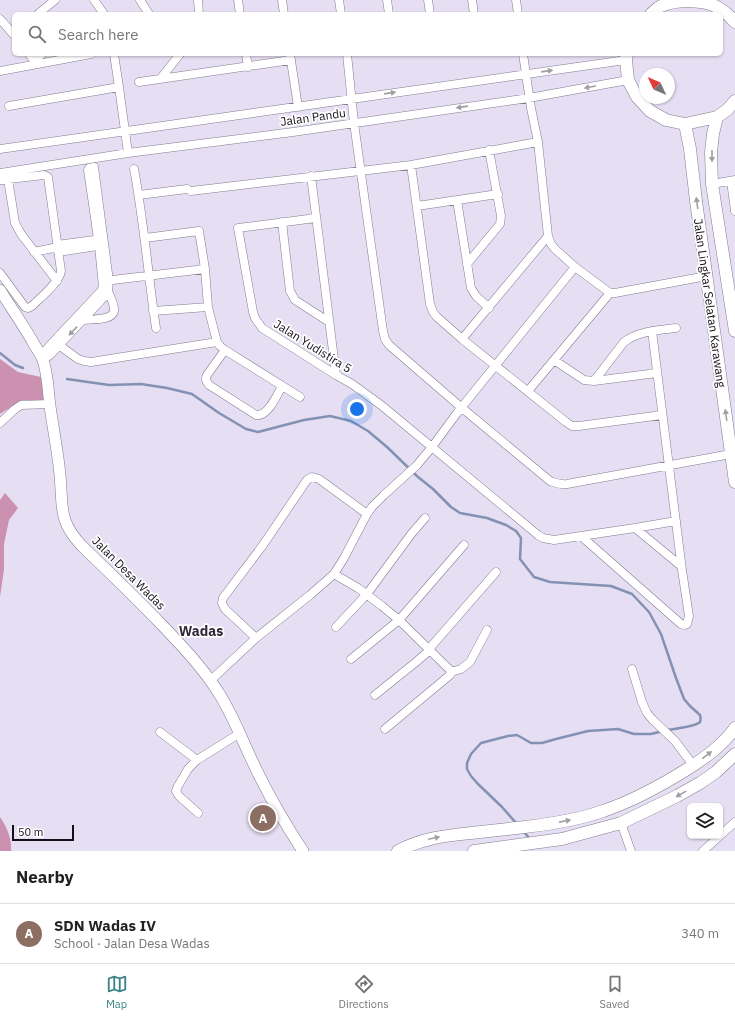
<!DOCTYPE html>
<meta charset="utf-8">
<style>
:root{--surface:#fff;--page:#f2f2f2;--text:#222;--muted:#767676;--line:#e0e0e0;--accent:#398286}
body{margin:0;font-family:"IBM Plex Sans",sans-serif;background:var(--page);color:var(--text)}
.controls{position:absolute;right:12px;bottom:12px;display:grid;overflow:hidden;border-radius:6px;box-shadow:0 1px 3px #0004}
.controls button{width:36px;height:36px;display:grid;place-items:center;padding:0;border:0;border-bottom:1px solid var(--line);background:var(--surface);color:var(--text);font:20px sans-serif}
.compass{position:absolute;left:639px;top:68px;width:36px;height:36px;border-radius:50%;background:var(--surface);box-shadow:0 1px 3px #0004;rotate:314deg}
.scale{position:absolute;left:12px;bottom:10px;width:62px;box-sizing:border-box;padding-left:4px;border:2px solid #120f16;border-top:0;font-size:11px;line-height:14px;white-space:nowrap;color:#120f16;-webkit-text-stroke:3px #fff;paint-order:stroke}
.you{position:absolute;left:357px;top:409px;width:14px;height:14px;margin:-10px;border:3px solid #fff;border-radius:50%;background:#1a73e8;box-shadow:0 0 0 6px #1a73e833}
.badge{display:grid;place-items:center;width:26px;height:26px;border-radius:50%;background:var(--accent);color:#fff;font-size:13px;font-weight:700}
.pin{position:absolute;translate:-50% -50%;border:2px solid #fff;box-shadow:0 1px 4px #0006}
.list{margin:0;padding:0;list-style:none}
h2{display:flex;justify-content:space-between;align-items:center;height:52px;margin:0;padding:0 16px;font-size:17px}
h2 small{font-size:13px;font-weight:400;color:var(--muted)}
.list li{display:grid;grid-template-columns:26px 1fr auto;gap:12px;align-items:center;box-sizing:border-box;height:60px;padding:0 16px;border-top:1px solid var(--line)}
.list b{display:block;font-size:15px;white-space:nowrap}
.list p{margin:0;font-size:13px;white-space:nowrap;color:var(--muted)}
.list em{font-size:13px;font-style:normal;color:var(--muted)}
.icon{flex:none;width:22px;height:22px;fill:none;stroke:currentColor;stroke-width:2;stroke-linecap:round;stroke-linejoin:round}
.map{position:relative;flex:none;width:735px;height:851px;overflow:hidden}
.search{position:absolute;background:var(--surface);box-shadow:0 1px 3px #0004;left:12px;right:12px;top:12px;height:44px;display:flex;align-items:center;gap:10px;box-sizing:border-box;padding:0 14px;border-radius:6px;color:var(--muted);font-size:15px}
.sheet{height:112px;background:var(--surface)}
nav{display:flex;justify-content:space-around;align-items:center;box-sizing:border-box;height:56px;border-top:1px solid var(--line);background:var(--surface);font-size:11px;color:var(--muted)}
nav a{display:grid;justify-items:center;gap:2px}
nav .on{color:var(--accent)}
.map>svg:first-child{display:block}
.forest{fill:#cc91b1}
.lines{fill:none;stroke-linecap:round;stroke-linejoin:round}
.stream{stroke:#8392b3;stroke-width:2.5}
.street-casing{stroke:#837b8e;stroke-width:9}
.secondary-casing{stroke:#837b8e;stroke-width:12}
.primary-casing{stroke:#837b8e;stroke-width:13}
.street{stroke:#fff;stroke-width:8}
.secondary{stroke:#fff;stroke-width:11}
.primary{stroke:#fff;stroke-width:12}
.oneway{fill:#a09fa2}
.labels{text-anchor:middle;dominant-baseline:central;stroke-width:3.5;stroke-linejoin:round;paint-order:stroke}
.street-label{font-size:12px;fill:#120f16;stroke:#fff}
.quarter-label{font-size:14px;font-weight:bold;fill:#302939;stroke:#fff}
</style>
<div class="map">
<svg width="735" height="851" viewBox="0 0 735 851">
<rect width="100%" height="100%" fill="#e6def3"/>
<path class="forest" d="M0 359 18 372 41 377 44 400H22L0 414Z
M5 493 18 508 9 520 4 544V569L0 597V500Z
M0 817C7 827 12 839 11 851H0Z"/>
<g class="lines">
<path class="stream" d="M0 353 15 365 23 368
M67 379 109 385 141 384 167 388 192 394 219 413 246 429 258 432 304 420 330 416 351 421 368 431 387 447 418 477 433 489 451 507 460 513 487 518 506 525 516 531 521 538 520 559 534 577 550 582 611 586 632 594 649 612 661 634 676 678 684 699 690 706 700 715C701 718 701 719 700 722 697 726 674 729 668 730
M517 824 502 807 478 784 471 776 467 769V763L471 754 481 743 508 736 517 735 531 743H542L556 739 588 731 618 729 634 734H651L663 731
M523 831 530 839"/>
<defs>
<path id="street" d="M94 0 104 14
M140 0 149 14
M198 0 199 14
M238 0 240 14
M282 0 284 14
M339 0 341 14
M387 0 389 14
M428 0 430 14
M472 0 474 14
M516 0 518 14
M38 14 55 0
M0 19 14 35
M29 54 37 64
M114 54 119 87 128 153
M246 54 248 67
M290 54 298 107
M347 54 354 123 383 331 385 339 389 345 462 408 550 481C556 483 560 485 567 484L731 454
M523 54 531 108 538 142 548 236 551 244 555 249 575 267 610 293H615L707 276
M34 60 42 54
M0 71 91 54
M161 78 180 54
M139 82 291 60
M9 106 119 87
M0 149 626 60
M411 165 430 304 433 312 437 317 462 339 566 422 572 426H579L662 415
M134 169C144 222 148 275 156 328
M0 173 128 153 293 132 529 98 628 80
M311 176 336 375
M8 179 15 223 21 234 57 281
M0 180 44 175 48 177 61 271C60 282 40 298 32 306L28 308 25 307 0 273
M731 181 735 211
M712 184 735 180
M191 191 411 165 538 142
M139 195 187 189
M457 200 471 288 476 296 489 308
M417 206 498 194
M316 218 238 228 253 312 255 318 262 328 336 375 352 384 381 405 538 535 543 538 554 540 635 528 676 521
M282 222 290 291 295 300 329 322
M145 238 199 231 205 269 208 307 217 342 220 346 225 350 300 397
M57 245 102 239
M34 252 58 247
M58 252 104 245
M467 264 500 224 501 216 489 150
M104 281 205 269
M153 311 208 307
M83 317 84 320C92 319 112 321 114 311 115 305 110 297 108 291L105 289
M462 339 548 236
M56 343 78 359 84 361 91 362 217 342
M225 350 207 375C205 380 206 381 209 385L256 415C268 417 277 395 282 386
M40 354 45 351 54 341 101 291 103 287 99 246 88 170 89 168 94 167 109 281 108 291 105 296 50 355 43 360
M554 360 584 380 594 381 657 373
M594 381 624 342C638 331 659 330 676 328
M528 391 610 293
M0 423 15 409 21 405 49 404
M635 528 681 566
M581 536 681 624 685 625 687 624 689 616 682 570 652 331
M334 574 358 588 382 606 399 620 451 671 450 675 385 729
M336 627 367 594 412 533 425 518
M256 638 225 609 222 603 223 598 263 545 307 480 312 477 319 479 367 514
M429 649 496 572
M351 659 399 620 464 545
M632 669 642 702 647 713 652 719 675 741 693 765
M451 672 461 669 470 662 487 630
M210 681 256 638 310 595 334 574 344 558 367 514 372 507 384 495 417 465 432 447 457 413 575 267
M375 695 416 662 430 650
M160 732 197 760
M198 813 179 796 176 791 178 786 188 769 197 760 240 733
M621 823 631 851
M703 851 735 822"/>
<path id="secondary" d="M0 290C11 308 24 326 34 344 37 349 41 355 43 360 48 375 48 391 50 406 53 429 58 452 60 475 63 507 58 521 82 546 109 572 136 598 162 625 183 647 204 669 220 695 236 721 246 750 260 777 273 803 287 827 303 851"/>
<path id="primary" d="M651 14C654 12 657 8 661 6 675 0 698 0 713 5 722 9 729 15 735 22
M627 54 626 60 628 80 637 97 650 111 666 120 685 124 717 117 727 110 735 101
M717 117 713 134 711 152 712 184 735 331
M685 124 690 149 696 201 735 482
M398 851C422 838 444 836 471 833 489 831 507 829 525 827 551 824 578 820 603 811 633 801 662 785 689 768 706 757 723 745 735 728
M474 851 562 839 621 823 677 796 700 783 716 772 735 754"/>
</defs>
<use href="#street" class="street-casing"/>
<use href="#secondary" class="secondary-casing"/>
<use href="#primary" class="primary-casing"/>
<use href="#street" class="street"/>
<use href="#secondary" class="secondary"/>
<use href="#primary" class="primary"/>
</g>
<defs><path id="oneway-solid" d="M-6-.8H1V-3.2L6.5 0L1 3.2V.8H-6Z"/></defs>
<g class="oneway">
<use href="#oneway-solid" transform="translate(547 71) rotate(-8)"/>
<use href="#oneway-solid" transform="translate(590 87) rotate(170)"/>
<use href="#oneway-solid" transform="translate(390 93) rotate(-8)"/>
<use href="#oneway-solid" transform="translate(462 107) rotate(172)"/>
<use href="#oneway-solid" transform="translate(712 156) rotate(90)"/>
<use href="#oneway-solid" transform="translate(697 203) rotate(-98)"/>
<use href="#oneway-solid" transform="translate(73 331) rotate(133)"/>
<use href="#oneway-solid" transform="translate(726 415) rotate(-98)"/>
<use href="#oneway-solid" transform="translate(707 755) rotate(-37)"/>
<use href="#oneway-solid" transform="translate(681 794) rotate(151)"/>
<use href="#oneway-solid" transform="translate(565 821) rotate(-11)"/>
<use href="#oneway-solid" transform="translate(434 838) rotate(-12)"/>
</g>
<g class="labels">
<g class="street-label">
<text transform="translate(313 117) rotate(-8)">Jalan Pandu</text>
<text transform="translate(710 303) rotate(82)">Jalan Lingkar Selatan Karawang</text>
<text transform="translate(313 346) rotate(32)">Jalan Yudistira 5</text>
<text transform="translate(129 573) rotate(45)">Jalan Desa Wadas</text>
</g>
<g class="quarter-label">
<text x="201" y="631">Wadas</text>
</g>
</g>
</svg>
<div class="controls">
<button><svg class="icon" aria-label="layers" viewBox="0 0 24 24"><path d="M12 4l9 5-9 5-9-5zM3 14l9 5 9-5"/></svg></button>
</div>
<svg class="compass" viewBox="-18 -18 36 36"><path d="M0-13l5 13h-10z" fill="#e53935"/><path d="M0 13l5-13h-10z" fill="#767676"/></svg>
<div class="scale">50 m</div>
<div class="you"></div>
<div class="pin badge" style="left:263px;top:818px;background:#8d6e63">A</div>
<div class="search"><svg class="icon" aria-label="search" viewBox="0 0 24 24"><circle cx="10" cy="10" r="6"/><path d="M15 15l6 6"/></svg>Search here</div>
</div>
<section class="sheet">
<h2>Nearby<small></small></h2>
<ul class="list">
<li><span class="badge" style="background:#8d6e63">A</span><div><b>SDN Wadas IV</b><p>School · Jalan Desa Wadas</p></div><em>340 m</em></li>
</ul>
</section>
<nav>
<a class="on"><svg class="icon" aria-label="map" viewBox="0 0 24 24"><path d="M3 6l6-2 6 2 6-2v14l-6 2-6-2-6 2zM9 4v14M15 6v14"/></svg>Map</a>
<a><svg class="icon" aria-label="directions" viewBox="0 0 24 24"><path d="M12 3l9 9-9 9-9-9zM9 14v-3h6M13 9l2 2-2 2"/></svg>Directions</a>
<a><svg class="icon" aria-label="saved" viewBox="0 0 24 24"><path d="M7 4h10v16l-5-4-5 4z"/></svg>Saved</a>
</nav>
